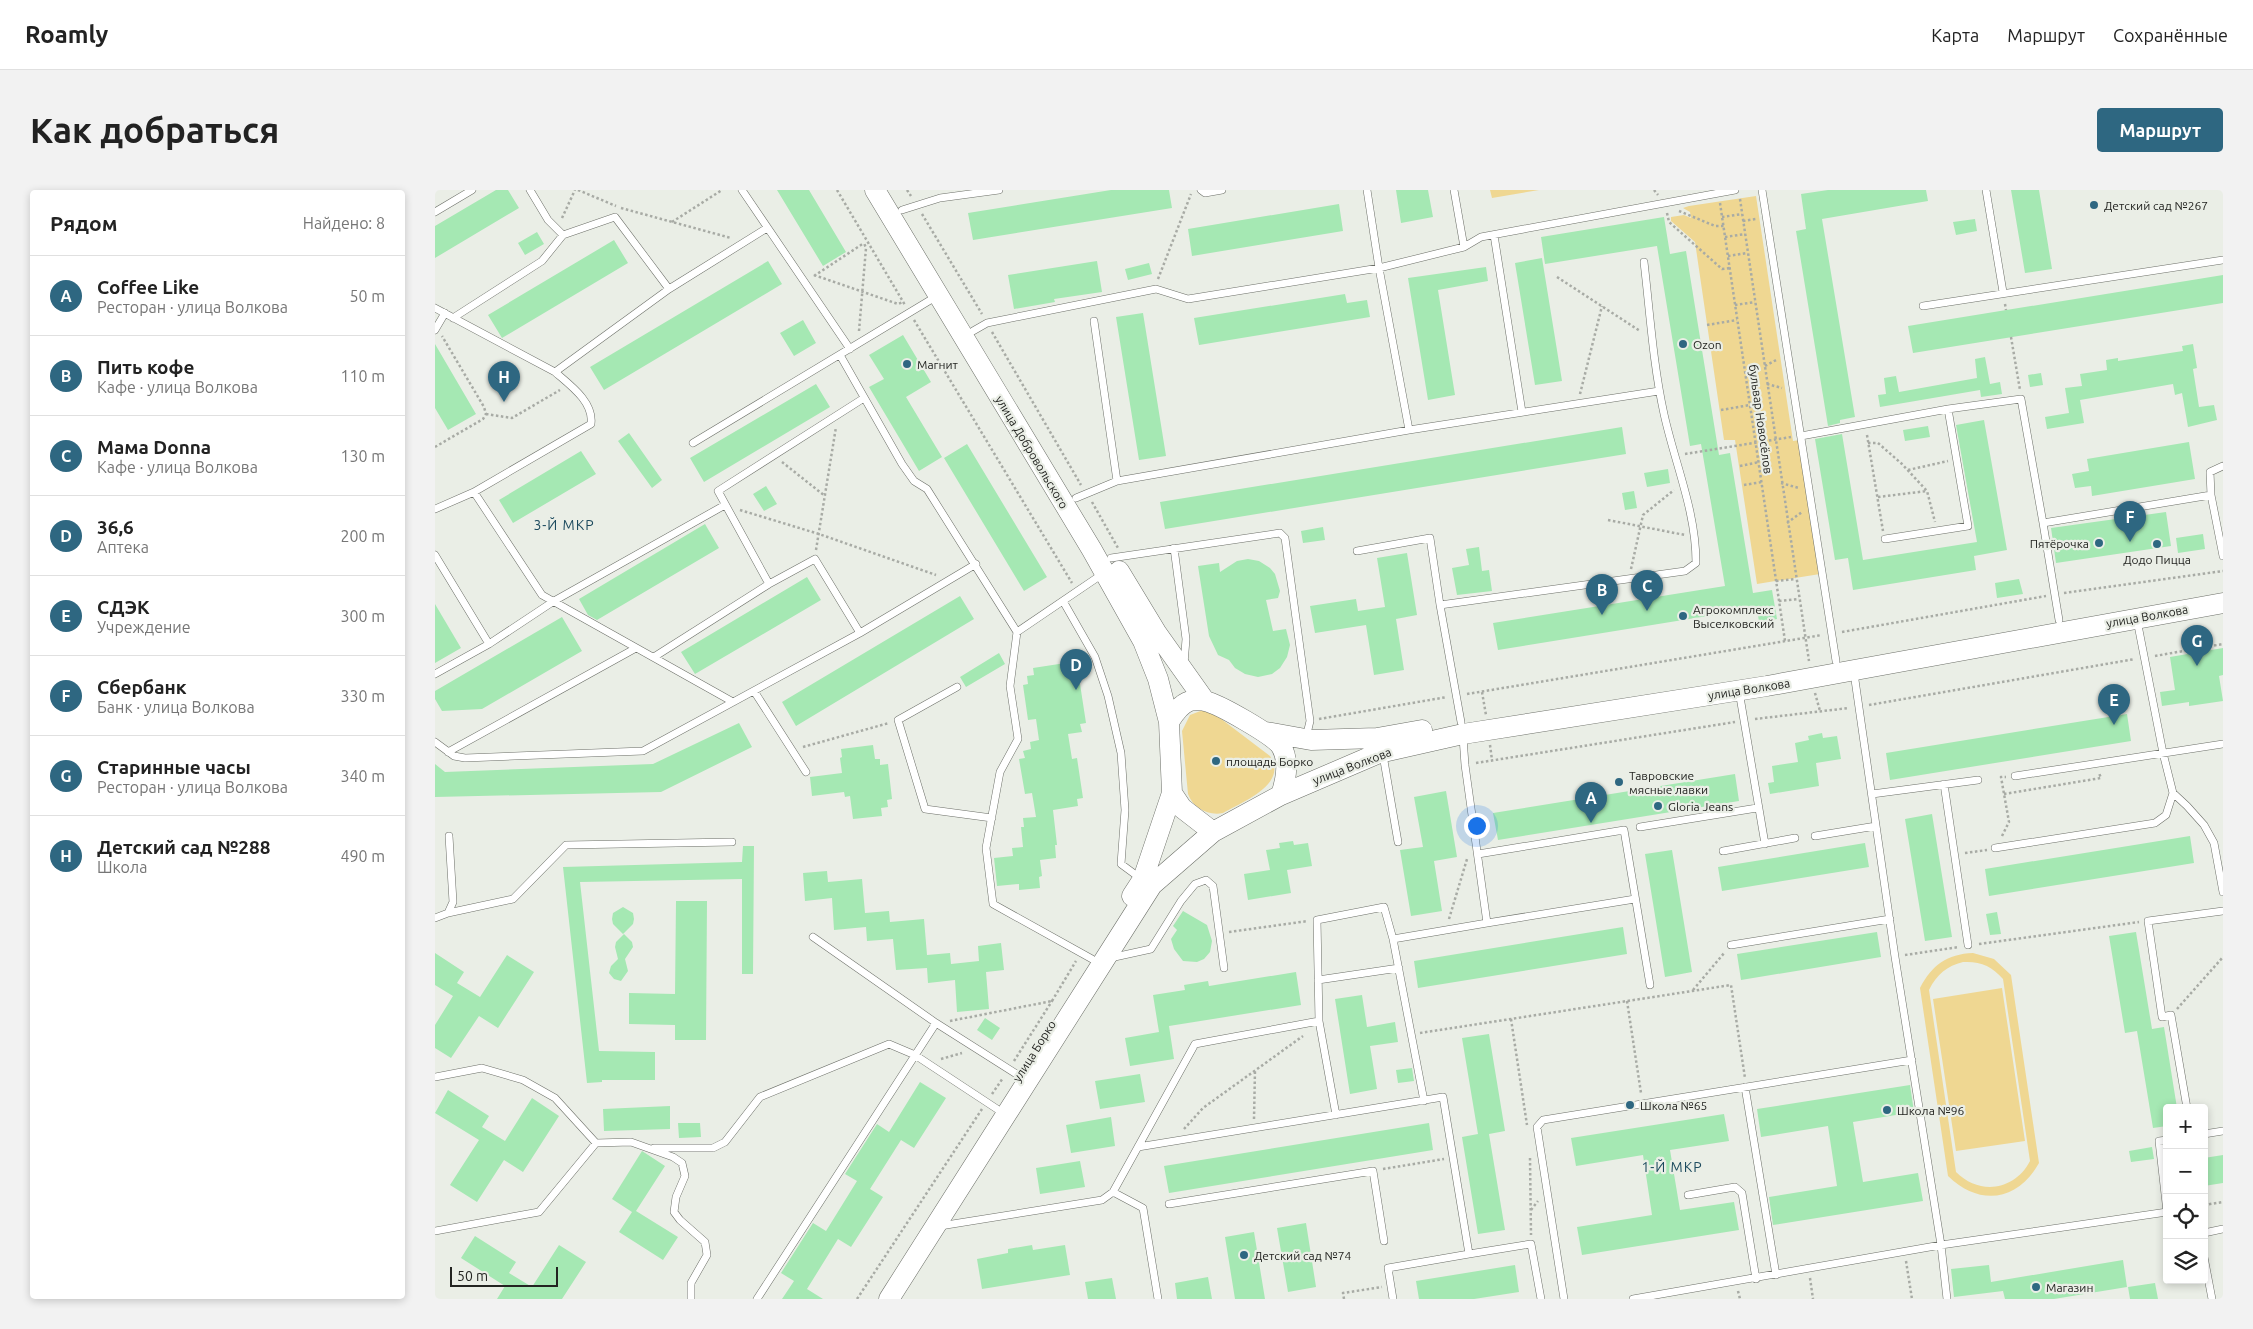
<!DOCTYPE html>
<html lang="ru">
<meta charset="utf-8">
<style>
:root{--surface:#fff;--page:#f2f2f2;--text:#222;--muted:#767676;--line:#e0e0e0;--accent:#2e6781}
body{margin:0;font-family:Ubuntu,sans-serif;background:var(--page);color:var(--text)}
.controls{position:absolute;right:15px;bottom:15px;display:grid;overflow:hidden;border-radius:5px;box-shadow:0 2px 8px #0003}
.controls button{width:45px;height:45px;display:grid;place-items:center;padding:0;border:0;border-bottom:1px solid var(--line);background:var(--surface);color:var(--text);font:25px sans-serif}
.scale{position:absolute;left:15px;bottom:12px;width:108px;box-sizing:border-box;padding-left:5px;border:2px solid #232421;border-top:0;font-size:14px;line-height:18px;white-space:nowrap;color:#232421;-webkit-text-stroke:4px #eaeee6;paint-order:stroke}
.you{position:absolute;left:1041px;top:635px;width:18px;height:18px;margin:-12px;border:4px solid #fff;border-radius:50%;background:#1a73e8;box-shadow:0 0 0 8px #1a73e833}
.badge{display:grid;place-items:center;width:32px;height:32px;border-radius:50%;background:var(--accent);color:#fff;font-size:16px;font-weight:700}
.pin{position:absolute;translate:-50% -41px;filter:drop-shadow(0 1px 2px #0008)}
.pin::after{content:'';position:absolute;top:26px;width:18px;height:15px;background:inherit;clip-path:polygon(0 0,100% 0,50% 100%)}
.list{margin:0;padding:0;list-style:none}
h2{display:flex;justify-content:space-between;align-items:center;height:65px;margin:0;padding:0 20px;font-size:21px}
h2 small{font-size:16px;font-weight:400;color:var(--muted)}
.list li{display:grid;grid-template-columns:32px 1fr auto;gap:15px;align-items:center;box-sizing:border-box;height:80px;padding:0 20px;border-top:1px solid var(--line)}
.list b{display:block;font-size:19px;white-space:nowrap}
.list p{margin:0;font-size:16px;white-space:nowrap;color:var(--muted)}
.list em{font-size:16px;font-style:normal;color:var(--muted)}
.icon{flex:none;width:28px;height:28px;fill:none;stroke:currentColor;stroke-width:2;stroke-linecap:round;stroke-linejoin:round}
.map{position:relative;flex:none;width:1788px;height:1109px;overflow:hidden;border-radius:5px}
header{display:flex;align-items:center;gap:30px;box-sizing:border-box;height:70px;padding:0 25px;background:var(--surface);border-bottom:1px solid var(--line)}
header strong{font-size:24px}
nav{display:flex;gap:28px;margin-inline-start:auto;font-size:18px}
.intro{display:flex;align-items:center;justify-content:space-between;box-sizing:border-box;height:120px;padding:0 30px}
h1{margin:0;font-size:35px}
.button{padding:12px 22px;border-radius:5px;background:var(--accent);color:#fff;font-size:18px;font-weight:700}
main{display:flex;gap:30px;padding:0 30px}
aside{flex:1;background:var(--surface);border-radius:5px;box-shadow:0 2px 8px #0003}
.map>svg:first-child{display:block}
.green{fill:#efd792;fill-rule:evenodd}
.building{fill:#a5e8b3}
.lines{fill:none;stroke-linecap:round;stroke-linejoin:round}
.service-casing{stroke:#6c6f68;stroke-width:8}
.secondary-casing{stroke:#6c6f68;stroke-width:21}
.path{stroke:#a8aba5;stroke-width:2.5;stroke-dasharray:2.5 2.5;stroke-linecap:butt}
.service{stroke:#fff;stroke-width:7}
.secondary{stroke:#fff;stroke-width:20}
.poi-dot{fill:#2e6781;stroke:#eaeee6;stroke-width:2}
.labels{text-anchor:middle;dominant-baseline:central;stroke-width:4.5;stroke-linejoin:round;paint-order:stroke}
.poi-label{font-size:12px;fill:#232421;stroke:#eaeee6;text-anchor:start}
.street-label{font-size:12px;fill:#232421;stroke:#eaeee6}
.neighbourhood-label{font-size:14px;letter-spacing:1px;fill:#1c4a5e;stroke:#eaeee6}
</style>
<header>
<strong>Roamly</strong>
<nav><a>Карта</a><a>Маршрут</a><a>Сохранённые</a></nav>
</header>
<div class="intro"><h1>Как добраться</h1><a class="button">Маршрут</a></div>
<main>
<aside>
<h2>Рядом<small>Найдено: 8</small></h2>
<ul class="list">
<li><span class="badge">A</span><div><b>Coffee Like</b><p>Ресторан · улица Волкова</p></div><em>50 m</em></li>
<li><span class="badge">B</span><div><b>Пить кофе</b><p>Кафе · улица Волкова</p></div><em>110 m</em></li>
<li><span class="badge">C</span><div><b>Мама Donna</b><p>Кафе · улица Волкова</p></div><em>130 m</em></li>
<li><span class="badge">D</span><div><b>36,6</b><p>Аптека</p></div><em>200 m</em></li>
<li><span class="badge">E</span><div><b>СДЭК</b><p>Учреждение</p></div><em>300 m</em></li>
<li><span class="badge">F</span><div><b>Сбербанк</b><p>Банк · улица Волкова</p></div><em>330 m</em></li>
<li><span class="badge">G</span><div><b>Старинные часы</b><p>Ресторан · улица Волкова</p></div><em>340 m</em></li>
<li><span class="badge">H</span><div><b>Детский сад №288</b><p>Школа</p></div><em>490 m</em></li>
</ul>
</aside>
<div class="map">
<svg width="1788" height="1109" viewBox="0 0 1788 1109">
<rect width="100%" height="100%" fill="#eaeee6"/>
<path class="green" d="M1055 0H1104L1057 8Z
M1321 6 1358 251 1365 250 1385 384 1322 394 1300 250H1289L1260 52 1236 31V27L1249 25 1256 28 1255 22 1248 18 1254 16Z
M768 520 777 522 835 566C854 594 807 612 788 623 773 626 758 618 753 604L747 541 755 525Z
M1538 763 1559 769 1576 785 1604 973C1583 1011 1545 1017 1513 986L1485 798C1497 775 1512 764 1538 763ZM1528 772C1545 771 1557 776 1568 789L1595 971C1580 1000 1545 1006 1521 982L1494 800C1502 784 1512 776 1528 772Z
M1567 798 1590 951 1521 961 1498 809Z"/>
<path class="building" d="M61 0H73L84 18 0 68V36Z
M342 0H374L411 62 388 76Z
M676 0H734L737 18 538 50 533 23Z
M961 0H993L998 27 966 33Z
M1393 0H1491L1493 11 1387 29 1420 227 1405 230V233L1393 236 1361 41 1371 39 1366 4Z
M1576 0H1604L1617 79 1590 83Z
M904 14 908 41 757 66 753 39Z
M1229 27 1235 64 1251 61 1284 265 1295 263 1318 403 1337 400 1342 429 1324 432 1322 418 1063 460 1058 433 1290 396 1266 254 1255 256 1222 56 1110 74 1106 47Z
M1540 29 1542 41 1521 45 1518 32Z
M102 42 109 54 90 65 83 53Z
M179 50 193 73 67 148 53 125Z
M1107 68 1127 191 1100 195 1080 73Z
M333 71 347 94 169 200 155 177Z
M662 71 667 102 619 109 620 112 579 119 573 85Z
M714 73 717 84 693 90 690 79Z
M1051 77 1053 91 1003 100 1020 205 993 210 973 88Z
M1788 85V113L1478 163 1473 136Z
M910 104 912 113 932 110 935 127 764 155 759 128Z
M708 123 731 266 704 270 681 127Z
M368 130 381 153 359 166 345 143Z
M468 145 496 192 471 207 507 267 484 281 434 197 449 189 434 165Z
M0 154 41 224 13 240 0 218Z
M1758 154 1762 178 1758 179 1764 217 1779 215 1782 230 1753 237 1747 203 1740 205 1738 194 1645 210 1649 233 1612 239 1610 227 1634 223 1630 198 1647 196 1645 184 1672 180 1671 170 1683 168V171L1748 161 1747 156Z
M1550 167 1555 194 1565 192 1567 204 1546 207 1545 200 1445 217 1443 205 1451 204 1449 188 1461 186 1464 202 1542 188 1540 169Z
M1606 183 1608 195 1595 197 1593 185Z
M381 194 395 217 269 292 255 268Z
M1549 230 1572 360 1539 366 1541 380 1418 400 1413 368 1400 370 1380 249 1407 244 1428 370 1542 352 1521 235Z
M1493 236 1495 247 1470 251 1468 240Z
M1187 237 1191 264 730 339 725 312Z
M194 243 227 290 217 298 183 251Z
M1754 252 1760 289 1657 306 1656 296 1640 298 1637 284 1654 281 1652 269Z
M532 254 612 387 589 401 509 268Z
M146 261 161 284 78 333 64 310Z
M1233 279 1235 293 1212 297 1209 283Z
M331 296 342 314 329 321 318 304Z
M1199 301 1202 318 1190 320 1187 303Z
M1731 322 1736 356 1621 373 1616 338Z
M270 334 284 358 162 430 153 425 144 409Z
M888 337 890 350 868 353 866 341Z
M1768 344 1770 359 1743 363 1741 348Z
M1044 357 1047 381 1054 380 1057 401 1022 405 1017 378 1034 375 1031 359Z
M972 363 982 425 961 429 969 480 939 485 931 435 880 443 875 416 921 409 923 421 950 417 942 368Z
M813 369 824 371 835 378 840 384 845 401 843 408 831 410 838 441 851 439 855 455 852 467 845 478 837 484 823 487 810 484 800 478 794 470 783 465 774 446 763 376 784 373 785 382 802 371Z
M372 387 386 410 260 484 246 462Z
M1584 389 1588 404 1562 408 1560 393Z
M525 406 539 429 361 536 347 512Z
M0 414 26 458 0 473Z
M127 427 147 461 47 519 7 521 0 509V501Z
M1788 458V485L1784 486 1788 511 1754 516V512L1727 516 1725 502 1740 500 1735 467Z
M564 463 570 474 531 497 525 487Z
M637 472 641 494H645L651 533 645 534 647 542 633 544 637 569 642 568 648 608 642 609 643 616 618 620 622 655H620L621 668 605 670 607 686 604 687 605 698 584 700V694L562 696 559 668 578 666 577 658 588 657 586 637H589L588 628 601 627 597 603 590 604 584 569 590 568 588 561 596 559 595 552 604 550 601 529 593 530 588 495 593 494 592 486 599 485 598 478Z
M1692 524 1696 551 1455 590 1451 563Z
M304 533 317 557 226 602 0 607V574L10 582 218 574Z
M1387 543 1388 548 1402 546 1406 569 1381 573 1384 596 1335 604 1333 593 1339 592 1337 576 1363 572 1360 553 1374 550 1373 546Z
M438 555 440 569H445V575L453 574 457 609 452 610 453 617 446 618 447 626 418 629 415 606 410 607 409 602 377 606 375 587 407 583 405 568 407 567 406 559Z
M1300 584 1304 611 1063 650 1058 623Z
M1011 601 1022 667 999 671 1007 721 976 726 965 660 988 657 979 607Z
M1497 624 1517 747 1490 751 1470 629Z
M1755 646 1759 673 1554 706 1550 679Z
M858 651 859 655 873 653 877 676 852 680 856 703 813 710 809 684 835 680 831 660 845 658 844 653Z
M1430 653 1434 677 1287 701 1283 677Z
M308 656H319L318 784H307V689L145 692 164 861 220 862V890H167V892L152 893 128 677 307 672Z
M1237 660 1257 782 1230 787 1210 664Z
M392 681 393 692 427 689 430 723 454 721 455 732 489 729 492 765 515 763 516 774 544 771 543 756 566 753 569 780 551 782 554 819 522 822 520 790 493 793 492 778 461 780 458 749 432 751 431 737 399 740 397 708 370 711 368 683Z
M241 711H272L271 850H240V835L194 834V803L240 804Z
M188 717 198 723 199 729 198 734 188 744 178 734 177 729 178 723Z
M748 721 772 735 777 751 775 762 769 769 762 772 748 771 739 759 736 749 742 740 738 736Z
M1562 722 1566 744 1555 745 1551 724Z
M1188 737 1192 764 983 798 979 771Z
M1442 742 1446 767 1306 790 1302 764Z
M1701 742 1717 839 1729 837 1742 918H1732V936L1718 938 1702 841 1690 843 1674 746Z
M189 744 197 752 198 757 190 769 193 781 186 791 179 789 174 783 176 776 183 769 180 757 181 752Z
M0 763 29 782 22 793 45 807 72 765 99 782 63 838 44 826 16 868 0 858V835L18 806 0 795Z
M861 782 866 815 734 836 739 869 695 876 690 848 724 842 718 805 750 800 749 795 773 791 774 796Z
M927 805 932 837 960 832 963 852 935 856 942 899 915 904 900 809Z
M550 828 565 838 557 850 542 840Z
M1054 844 1070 941 1054 944 1070 1040 1043 1044 1027 947 1043 944 1027 848Z
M977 878 979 891 963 893 961 880Z
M705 884 710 912 665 919 660 891Z
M485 892 511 908 479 958 466 950 435 999 448 1007 416 1057 403 1049 372 1099 388 1109H347L359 1091 346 1083 378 1033 391 1041 422 991 410 984 442 934 454 942Z
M1475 895 1479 922 1418 932 1428 992 1483 983 1488 1011 1338 1035 1334 1007 1402 996 1393 936 1326 947 1322 919Z
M13 900 54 926 47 937 70 951 97 908 124 926 88 982 69 970 42 1012 15 995 44 950 0 923Z
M235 916V939L169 941 168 919Z
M1289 924 1294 951 1235 960 1245 1020 1299 1012 1304 1040 1147 1065 1142 1037 1217 1025 1208 965 1141 976 1136 948Z
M676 927 680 956 636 963 631 935Z
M243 933H265L266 947 244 948Z
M994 933 998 960 734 1003 729 976Z
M1717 957 1719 969 1696 972 1694 961Z
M207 961 230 976 201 1021 243 1047 228 1070 184 1042 197 1022 177 1009Z
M1788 965V993L1769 996V968Z
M645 971 650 997 605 1004 601 978Z
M871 1033 881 1097 853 1102 842 1038Z
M819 1042 830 1109H800L790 1047Z
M40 1046 81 1072 74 1083 97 1097 124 1055 151 1072 127 1109H62L70 1096 26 1068Z
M597 1055 598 1060 630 1055 635 1085 547 1099 542 1069 573 1063V1059Z
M1688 1070 1692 1097 1619 1109H1570L1568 1101 1519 1107 1516 1079 1554 1075 1556 1092Z
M1080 1075 1084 1102 1039 1109H984L981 1091Z
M773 1087 777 1109H742L740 1093Z
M677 1088 681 1109H653L650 1092Z
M1720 1093 1723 1109H1695L1693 1097Z"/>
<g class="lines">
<defs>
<path id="service" d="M95 0 113 30 128 45
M307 0 415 159
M766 0 770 3 787 0
M932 0 944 78 974 240
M1019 0 1029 57
M1327 0 1401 471
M1551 0 1568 102
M467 20 505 8 564 0
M0 22 37 0
M1059 45 1087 222
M1488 116 1788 70
M0 118 120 182
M18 128 107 71 128 45 180 27 234 99
M659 131 682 291
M0 140 10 123
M538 141 552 133 721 99 753 109 944 78 1029 57 1046 47 1300 0
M405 165 467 274 479 291 492 299 582 442 575 496 583 549 565 582 551 658 558 714 657 769
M1366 246 1513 219 1586 209 1608 333
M258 253 502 106
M39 302 107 405 298 512
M1776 305 1775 282 1788 276
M641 308 682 291 974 240 1224 201
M0 319 39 302 156 234C159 212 135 195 120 182L234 99 332 38
M1450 349 1533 336 1513 219
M739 358 751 449 749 474
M922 361 995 348 1005 415
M0 365 54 454
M676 368 845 343 850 348 875 531 871 548
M334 394 380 369 425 443
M628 411 660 467 673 506 686 563 690 620 686 674 705 688
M1624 430 1608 333 1776 305 1788 366
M1702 430 1728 563 1738 603 1752 616 1769 635 1779 653 1788 702
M582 442 669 383
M219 467 334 394 283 301 429 208
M1419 483 1460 767 1506 1055 1512 1109
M0 484 54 454 119 411 290 315
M522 497 463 530 490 619 557 628
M319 501 371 582
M1304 501 1330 654
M1026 532 1005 415 1250 381 1261 373C1261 321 1240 274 1229 224 1218 174 1215 123 1209 72
M1028 547 1030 575 1052 733 1200 709
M0 552 19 566 30 568 208 561 425 443 541 374
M13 562 201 458
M948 565 963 652
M1580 586 1788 554
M1509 594 1533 755
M1437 604 1543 590
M1205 637 1322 618
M1380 646 1441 636
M1560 658 1720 633 1731 625 1738 603
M1288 661 1360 648
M1043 664 1189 640 1215 795
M13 723 78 709 131 655 297 652
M0 728 13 723 18 712 14 646
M378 747 501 833 583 885
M958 749 989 911
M1296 755 1455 729
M675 768 716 759 746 711 760 694 771 690 778 696 789 778
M883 790 964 778
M0 887 47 878 88 890 120 908 161 953
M1310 897 1341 1085
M1752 918 1736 825 1727 827 1713 731 1788 721
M901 925 884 831 882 730 949 717 958 749 1052 733
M1769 944 1788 941
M1732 950 1724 951 1732 1022
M703 957 1008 907 1034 1064 1096 1054 1106 1109
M219 958H278L290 952 325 907 454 854 480 865 562 919
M678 1002 708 1018 723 1109
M1253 1005 1300 997 1307 1003 1321 1089
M734 1014 938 981 949 1051
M505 1036 667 1010 678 1002 760 854 884 831
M0 1041 104 1022 161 953 196 952 238 967 247 973 250 986 241 1007 239 1022 245 1030 270 1052 272 1065 256 1093V1109
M1769 1043 1788 1039
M1769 1067 1777 1109
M322 1109 501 833
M958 1109 953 1078 1034 1064
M1129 1109 1102 937 1108 930 1477 870
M1198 1109 1506 1055 1732 1022"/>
<path id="secondary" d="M440 0 657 360 708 451 723 489 734 532 737 603 747 618 778 642
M684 381 721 442 770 511
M734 532C739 524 745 514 755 511 758 510 767 510 770 511 784 514 838 545 846 556 855 571 851 590 846 605
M831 542 876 550 942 548 987 540
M697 706 708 689 737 603
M454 1109 717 695 778 642 846 605 944 563 1028 544 1332 496 1788 413"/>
</defs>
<use href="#service" class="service-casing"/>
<use href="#secondary" class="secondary-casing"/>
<path class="path" d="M143 0 181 16
M402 0 470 115
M472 0 476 6
M1219 0 1223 5
M1305 9 1374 471
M1285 13 1350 451
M186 18 296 48
M1244 21 1280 36H1289
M1232 23 1234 32 1287 79 1295 78
M487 24 547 124
M1287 27 1307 24
M127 28 140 0
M1308 31 1321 29
M237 32 287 0
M1290 47 1310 44
M1293 66 1312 63
M379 85 463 114 468 112
M379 86 429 53
M1122 87 1205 141
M723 89 756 4
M1570 114 1571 120
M1300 115 1320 112
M479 130 637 393
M1272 135 1302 130
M424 141 431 58 429 53
M557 142 646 295
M1576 147 1585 200
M1330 176 1343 169
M1332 194 1347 198
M1145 204 1167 116
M1286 220 1315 215
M51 224 77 228 125 200
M1432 245 1448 341
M1433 253H1443L1467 274 1492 301 1500 332
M0 257 48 229 51 224 49 217 7 146
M1250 264 1356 247
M347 272 390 306
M1305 276 1324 272
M1473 280 1513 271
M1346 293 1364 298
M1309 295 1327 292
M1443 307 1492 301
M657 312 683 358
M305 320 384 344 501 385
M1173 330 1250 345
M1352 333 1367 322
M381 360 401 237
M1196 379 1208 325 1239 300
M1341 391 1361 389
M1629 403 1788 381
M1344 411 1364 409
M1407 442 1611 406
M1720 466 1788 454
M1047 502 1051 525
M1380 503 1385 521
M1032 504 1387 445
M1434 515 1700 469
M884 529 1012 507
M1320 529 1414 518
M1055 555 1057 570
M368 557 454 533
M1041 573 1300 532
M1569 604 1666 588 1664 583
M1567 646 1574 632 1566 587H1571
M1530 663 1552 660
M1014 729 1032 669
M794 742 873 731
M1544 754 1704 732
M1470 765 1524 757
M1258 800 1290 762
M617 811 641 771
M1192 811 1206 903
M1742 819 1788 767
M1076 829 1092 935
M515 831 617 811
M985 843 1296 795 1310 888
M506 869 527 863
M579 871 617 811
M557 904 568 888
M819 929 820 880
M749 939 768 918 868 846
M1095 968 1096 1045
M948 979 1009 969
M1769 1015 1788 1012
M1096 1020 1103 1011
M1471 1071 1477 1109
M1375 1088 1378 1109
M1303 1101 1305 1109
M422 1109 547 919
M909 1109 908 1103 947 1097"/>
<use href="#service" class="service"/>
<use href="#secondary" class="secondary"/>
</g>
<g class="poi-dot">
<circle cx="1659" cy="15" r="5"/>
<circle cx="1248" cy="154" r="5"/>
<circle cx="472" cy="174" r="5"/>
<circle cx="1664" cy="353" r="5"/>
<circle cx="1722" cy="354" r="5"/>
<circle cx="1248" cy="426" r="5"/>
<circle cx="781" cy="571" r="5"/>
<circle cx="1184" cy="592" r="5"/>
<circle cx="1223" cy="616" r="5"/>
<circle cx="1195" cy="915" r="5"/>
<circle cx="1452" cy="920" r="5"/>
<circle cx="809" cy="1065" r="5"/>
<circle cx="1601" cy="1097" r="5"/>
</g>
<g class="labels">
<g class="poi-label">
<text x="1669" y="15">Детский сад №267</text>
<text x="1258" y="154">Ozon</text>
<text x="482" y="174">Магнит</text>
<text x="1654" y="353" text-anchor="end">Пятёрочка</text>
<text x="1722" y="369" text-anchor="middle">Додо Пицца</text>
<text x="1258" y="419">Агрокомплекс<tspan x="1258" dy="14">Выселковский</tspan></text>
<text x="791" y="571">площадь Борко</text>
<text x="1194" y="585">Тавровские<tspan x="1194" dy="14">мясные лавки</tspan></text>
<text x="1233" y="616">Gloria Jeans</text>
<text x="1205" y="915">Школа №65</text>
<text x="1462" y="920">Школа №96</text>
<text x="819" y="1065">Детский сад №74</text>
<text x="1611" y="1097">Магазин</text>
</g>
<g class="street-label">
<text transform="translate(1326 229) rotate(82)">бульвар Новосёлов</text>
<text transform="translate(597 262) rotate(59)">улица Добровольского</text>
<text transform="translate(1712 426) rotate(-10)">улица Волкова</text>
<text transform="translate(1314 499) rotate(-9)">улица Волкова</text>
<text transform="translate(917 576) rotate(-21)">улица Волкова</text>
<text transform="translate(599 861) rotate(-58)">улица Борко</text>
</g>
<g class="neighbourhood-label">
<text x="129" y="335">3-Й МКР</text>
<text x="1237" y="977">1-Й МКР</text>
</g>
</g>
</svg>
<div class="controls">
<button>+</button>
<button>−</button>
<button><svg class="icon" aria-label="locate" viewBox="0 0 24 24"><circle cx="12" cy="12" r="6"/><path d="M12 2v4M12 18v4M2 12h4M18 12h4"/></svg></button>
<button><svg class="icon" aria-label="layers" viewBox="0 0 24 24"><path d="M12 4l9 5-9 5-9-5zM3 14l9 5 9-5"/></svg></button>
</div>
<div class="scale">50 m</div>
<div class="you"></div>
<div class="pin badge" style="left:1156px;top:633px">A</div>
<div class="pin badge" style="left:1167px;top:425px">B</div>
<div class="pin badge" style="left:1212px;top:421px">C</div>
<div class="pin badge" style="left:641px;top:500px">D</div>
<div class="pin badge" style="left:1679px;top:535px">E</div>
<div class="pin badge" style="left:1695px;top:352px">F</div>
<div class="pin badge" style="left:1762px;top:476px">G</div>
<div class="pin badge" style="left:69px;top:212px">H</div>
</div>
</main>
